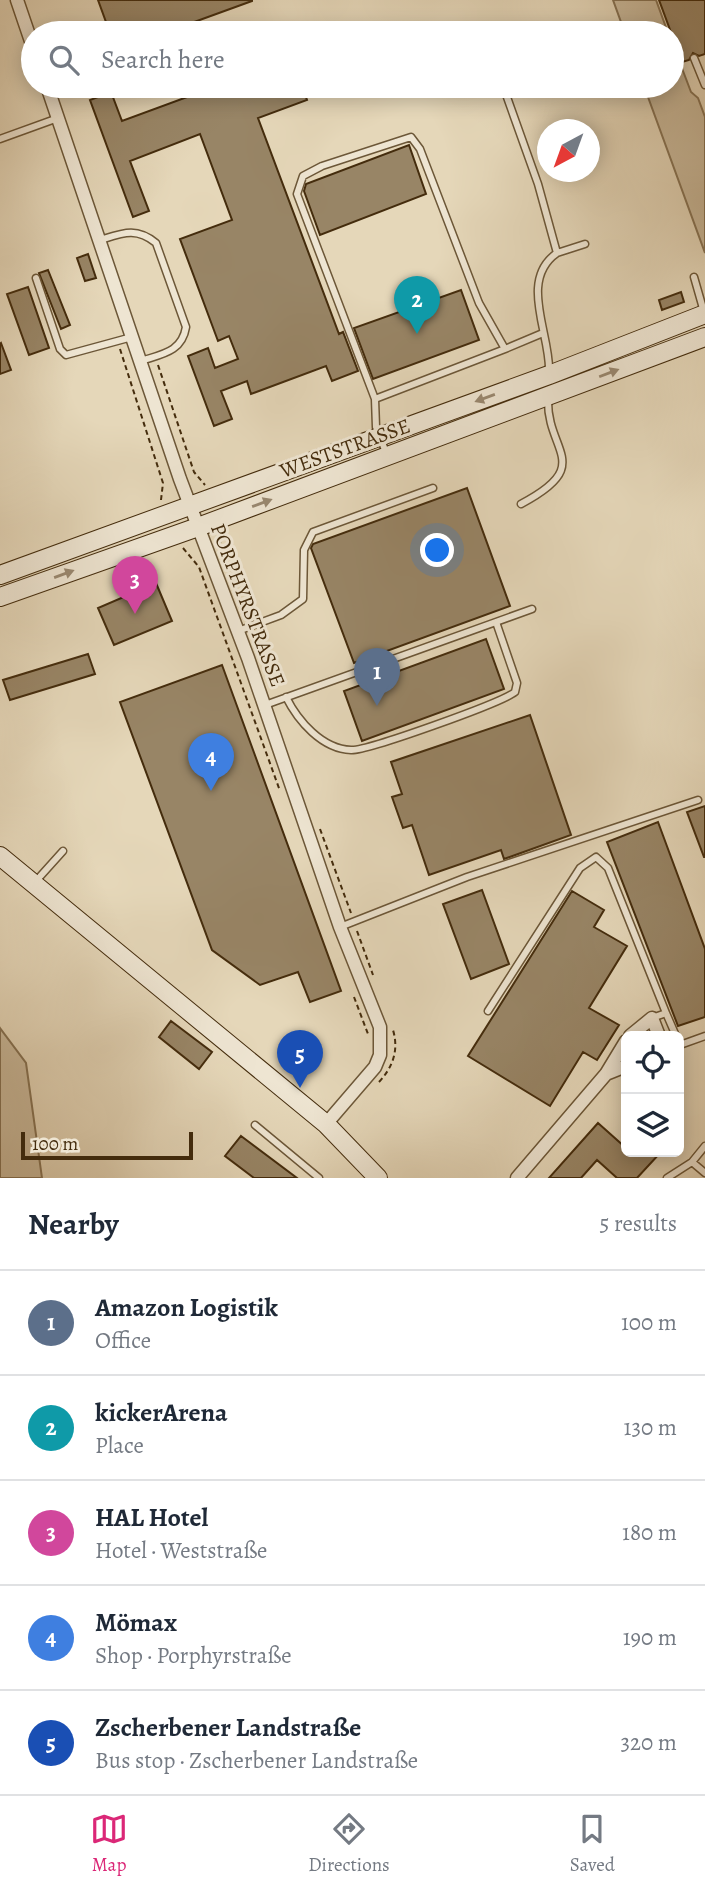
<!DOCTYPE html>
<meta charset="utf-8">
<style>
:root{--surface:#fff;--page:#f2f2f3;--text:#1f2937;--muted:#747a83;--line:#e0e1e3;--accent:#db2777}
body{margin:0;font-family:Alegreya,serif;background:var(--page);color:var(--text)}
.controls{position:absolute;right:21px;bottom:21px;display:grid;overflow:hidden;border-radius:10px;box-shadow:0 4px 18px #0003}
.controls button{width:63px;height:63px;display:grid;place-items:center;padding:0;border:0;border-bottom:2px solid var(--line);background:var(--surface);color:var(--text);font:35px sans-serif}
.compass{position:absolute;left:537px;top:119px;width:63px;height:63px;border-radius:50%;background:var(--surface);box-shadow:0 4px 18px #0003;rotate:221deg}
.scale{position:absolute;left:21px;bottom:18px;width:172px;box-sizing:border-box;padding-left:7px;border:4px solid #442c0d;border-top:0;font-size:19px;line-height:24px;white-space:nowrap;color:#442c0d;-webkit-text-stroke:5px #eee5d2;paint-order:stroke}
.you{position:absolute;left:438px;top:551px;width:24px;height:24px;margin:-18px;border:5px solid #fff;border-radius:50%;background:#1a73e8;box-shadow:0 0 0 10px #1a73e833}
.badge{display:grid;place-items:center;width:46px;height:46px;border-radius:50%;background:var(--accent);color:#fff;font-size:23px;font-weight:700}
.pin{position:absolute;translate:-50% -58px;filter:drop-shadow(0 2px 4px #0008)}
.pin::after{content:'';position:absolute;top:37px;width:24px;height:21px;background:inherit;clip-path:polygon(0 0,100% 0,50% 100%)}
.list{margin:0;padding:0;list-style:none}
h2{display:flex;justify-content:space-between;align-items:center;height:91px;margin:0;padding:0 28px;font-size:30px}
h2 small{font-size:23px;font-weight:400;color:var(--muted)}
.list li{display:grid;grid-template-columns:46px 1fr auto;gap:21px;align-items:center;box-sizing:border-box;height:105px;padding:0 28px;border-top:2px solid var(--line)}
.list b{display:block;font-size:26px;white-space:nowrap}
.list p{margin:0;font-size:23px;white-space:nowrap;color:var(--muted)}
.list em{font-size:23px;font-style:normal;color:var(--muted)}
.icon{flex:none;width:38px;height:38px;fill:none;stroke:currentColor;stroke-width:2;stroke-linecap:round;stroke-linejoin:round}
.map{position:relative;flex:none;width:705px;height:1178px;overflow:hidden}
.search{position:absolute;background:var(--surface);box-shadow:0 4px 18px #0003;left:21px;right:21px;top:21px;height:77px;display:flex;align-items:center;gap:18px;box-sizing:border-box;padding:0 24px;border-radius:38px;color:var(--muted);font-size:26px}
.sheet{height:616px;background:var(--surface)}
nav{display:flex;justify-content:space-around;align-items:center;box-sizing:border-box;height:98px;border-top:2px solid var(--line);background:var(--surface);font-size:19px;color:var(--muted)}
nav a{display:grid;justify-items:center;gap:4px}
nav .on{color:var(--accent)}
.map>svg:first-child{display:block}
.green{fill:#caba9c;stroke:#877354;stroke-width:2}
.building{fill:#988566;stroke:#442c0d;stroke-width:2}
.lines{fill:none;stroke-linecap:round;stroke-linejoin:round}
.lane-casing{stroke:#6c5738;stroke-width:9}
.street-casing{stroke:#6c5738;stroke-width:15}
.secondary-casing{stroke:#442c0d;stroke-width:20}
.path{stroke:#442c0d;stroke-width:2;stroke-dasharray:5 3.5;stroke-linecap:butt}
.lane{stroke:#eee5d2;stroke-width:6}
.street{stroke:#eee5d2;stroke-width:12}
.secondary{stroke:#eee5d2;stroke-width:18}
.oneway{fill:#998870}
.labels{text-anchor:middle;dominant-baseline:central;stroke-width:6;stroke-linejoin:round;paint-order:stroke}
.street-label{font-size:21px;fill:#442c0d;stroke:#eee5d2}
</style>
<div class="map">
<svg width="705" height="1178" viewBox="0 0 705 1178">
<rect width="100%" height="100%" fill="#e5d7b9"/>
<filter id="stains"><feTurbulence type="fractalNoise" baseFrequency=".00286" numOctaves="4"/><feColorMatrix values="0 0 0 0 .2 0 0 0 0 .09 0 0 0 0 .02 0 0 0 .5 -.17"/></filter>
<radialGradient id="worn" r=".72"><stop offset=".6" stop-color="#630" stop-opacity="0"/><stop offset="1" stop-color="#630" stop-opacity=".3"/></radialGradient>
<path class="green" d="M613 0H656L668 33H625Z
M672 42 691 92 698 98 705 117V253L644 86H672Z
M0 1028 26 1063 42 1178H0Z"/>
<path class="building" d="M98 0H252V1L164 33H110Z
M659 0H705V54L699 56 693 53 689 60 682 62Z
M217 86H302L307 100 258 118 339 334 343 332 358 371 332 381 326 366 251 394 247 381 221 391 232 419 214 426 188 356 208 348 215 368 238 359 229 336 218 341 180 239 232 220 200 134 130 161 149 211 133 217 90 100 111 92 122 121Z
M409 145 426 194 320 235 304 191 306 184Z
M88 254 96 278 85 281 77 258Z
M48 270 70 325 61 329 39 273Z
M28 287 49 348 29 355 7 294Z
M461 290 479 340 373 379 354 328Z
M681 292 684 302 662 310 659 300Z
M1 343 11 370 0 374V344Z
M467 488 510 606 354 663 311 548 313 544Z
M156 583 172 621 114 645 98 608Z
M486 639 504 689 362 741 344 691Z
M88 654 95 674 10 700 3 680Z
M222 665 341 991 310 1002 298 972 260 985 212 950 120 702Z
M530 715 571 835 504 859 501 850 429 875 412 825 403 828 392 797 402 794 391 762Z
M705 806V857H704L687 812Z
M658 822 705 949V1017L678 1026 607 842Z
M482 890 509 964 471 979 443 904Z
M572 891 604 910 594 927 627 946 589 1008 619 1025 597 1060 583 1052 550 1106 468 1056Z
M171 1021 212 1052 199 1069 159 1037Z
M598 1123 626 1148V1152H661L637 1178H617L597 1160 581 1178H549Z
M241 1136 297 1178H254L225 1156Z"/>
<g class="lines">
<defs>
<path id="lane" d="M694 58 705 85
M503 86 538 184 557 253C518 280 551 335 549 372
M0 139 58 118
M100 240C123 233 136 227 156 243L186 327C182 352 162 354 141 361
M557 253 585 244
M694 277 704 312
M36 278 60 349 66 355 132 337
M375 399 505 349
M387 455 376 427 375 399 297 194 303 176 322 166 411 137 420 149 479 303 505 349 543 333
M521 504C595 465 547 452 548 400
M238 631 281 615 303 599 304 550 313 532 433 488
M286 697C298 721 322 749 351 750 367 751 501 703 515 692L517 683 496 622
M265 705 532 609
M36 881 63 851
M340 927 467 877 698 800
M488 1011 580 868 596 857 608 868 666 1013 652 1018
M666 1013 676 1036
M679 1042 680 1045 705 1036
M255 1125 319 1178
M692 1162 705 1146
M667 1178 692 1162 705 1173"/>
<path id="street" d="M17 0 33 47
M47 86 180 479 248 658 340 927 380 1027V1055L375 1067 326 1124
M630 1036 652 1018 659 1036
M606 1074 626 1066
M517 1178 606 1074 626 1041"/>
<path id="secondary" d="M0 575 549 375 705 314
M0 597 198 527 705 337
M0 856 326 1124 378 1178"/>
</defs>
<use href="#lane" class="lane-casing"/>
<use href="#street" class="street-casing"/>
<use href="#secondary" class="secondary-casing"/>
<path class="path" d="M120 349 163 483 161 500
M158 365 194 472 205 485
M219 547 223 533
M183 548 199 567 280 791
M320 829 351 913
M357 931 373 975
M354 997 368 1034
M379 1082C393 1067 399 1050 393 1030"/>
<use href="#lane" class="lane"/>
<use href="#street" class="street"/>
<use href="#secondary" class="secondary"/>
</g>
<defs><path id="oneway-solid" d="M-6-.8H1V-3.2L6.5 0L1 3.2V.8H-6Z" transform="scale(1.75)"/></defs>
<g class="oneway">
<use href="#oneway-solid" transform="translate(609 373) rotate(-21)"/>
<use href="#oneway-solid" transform="translate(485 398) rotate(160)"/>
<use href="#oneway-solid" transform="translate(262 503) rotate(-20)"/>
<use href="#oneway-solid" transform="translate(64 574) rotate(-20)"/>
</g>
<g class="labels">
<g class="street-label">
<text transform="translate(345 448) rotate(-20)">WESTSTRASSE</text>
<text transform="translate(248 605) rotate(69)">PORPHYRSTRASSE</text>
</g>
</g>
<rect width="100%" height="100%" filter="url(#stains)"/>
<rect width="100%" height="100%" fill="url(#worn)"/>
</svg>
<div class="controls">
<button><svg class="icon" aria-label="locate" viewBox="0 0 24 24"><circle cx="12" cy="12" r="6"/><path d="M12 2v4M12 18v4M2 12h4M18 12h4"/></svg></button>
<button><svg class="icon" aria-label="layers" viewBox="0 0 24 24"><path d="M12 4l9 5-9 5-9-5zM3 14l9 5 9-5"/></svg></button>
</div>
<svg class="compass" viewBox="-18 -18 36 36"><path d="M0-13l5 13h-10z" fill="#e53935"/><path d="M0 13l5-13h-10z" fill="#747a83"/></svg>
<div class="scale">100 m</div>
<div class="you"></div>
<div class="pin badge" style="left:377px;top:706px;background:#5c6f8a">1</div>
<div class="pin badge" style="left:417px;top:334px;background:#0f9aa8">2</div>
<div class="pin badge" style="left:135px;top:614px;background:#d1479c">3</div>
<div class="pin badge" style="left:211px;top:791px;background:#3f7fe0">4</div>
<div class="pin badge" style="left:300px;top:1088px;background:#1a4fb4">5</div>
<div class="search"><svg class="icon" aria-label="search" viewBox="0 0 24 24"><circle cx="10" cy="10" r="6"/><path d="M15 15l6 6"/></svg>Search here</div>
</div>
<section class="sheet">
<h2>Nearby<small>5 results</small></h2>
<ul class="list">
<li><span class="badge" style="background:#5c6f8a">1</span><div><b>Amazon Logistik</b><p>Office</p></div><em>100 m</em></li>
<li><span class="badge" style="background:#0f9aa8">2</span><div><b>kickerArena</b><p>Place</p></div><em>130 m</em></li>
<li><span class="badge" style="background:#d1479c">3</span><div><b>HAL Hotel</b><p>Hotel · Weststraße</p></div><em>180 m</em></li>
<li><span class="badge" style="background:#3f7fe0">4</span><div><b>Mömax</b><p>Shop · Porphyrstraße</p></div><em>190 m</em></li>
<li><span class="badge" style="background:#1a4fb4">5</span><div><b>Zscherbener Landstraße</b><p>Bus stop · Zscherbener Landstraße</p></div><em>320 m</em></li>
</ul>
</section>
<nav>
<a class="on"><svg class="icon" aria-label="map" viewBox="0 0 24 24"><path d="M3 6l6-2 6 2 6-2v14l-6 2-6-2-6 2zM9 4v14M15 6v14"/></svg>Map</a>
<a><svg class="icon" aria-label="directions" viewBox="0 0 24 24"><path d="M12 3l9 9-9 9-9-9zM9 14v-3h6M13 9l2 2-2 2"/></svg>Directions</a>
<a><svg class="icon" aria-label="saved" viewBox="0 0 24 24"><path d="M7 4h10v16l-5-4-5 4z"/></svg>Saved</a>
</nav>
